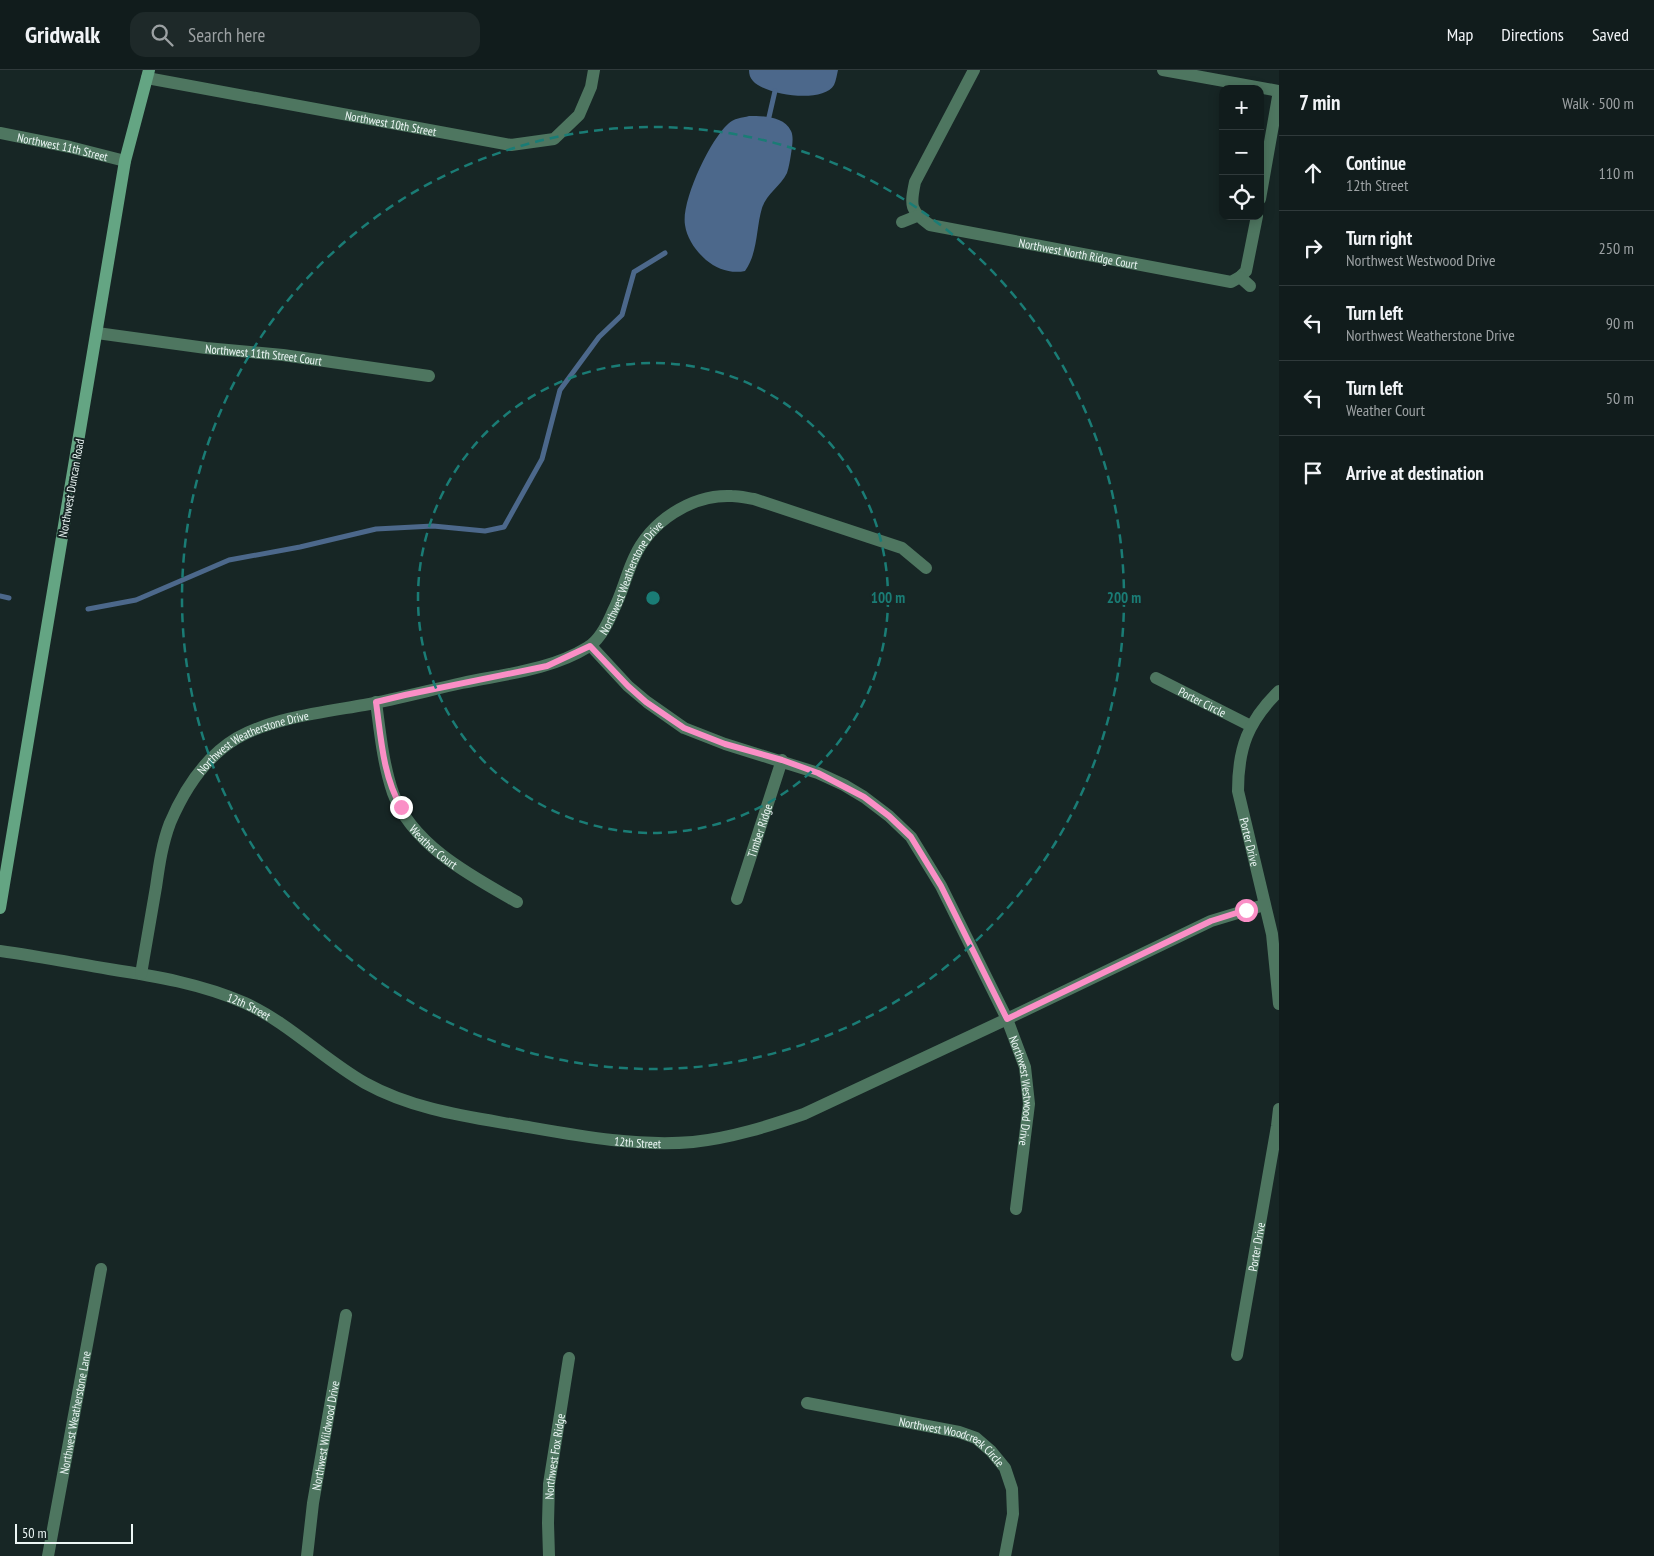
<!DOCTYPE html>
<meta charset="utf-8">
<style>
:root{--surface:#111c1c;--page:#1e2929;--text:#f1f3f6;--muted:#9ca1a3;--line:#303a3b}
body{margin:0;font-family:"PT Sans Narrow",sans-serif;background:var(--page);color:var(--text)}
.controls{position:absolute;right:15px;top:15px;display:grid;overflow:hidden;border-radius:10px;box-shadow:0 2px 12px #0003}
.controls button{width:45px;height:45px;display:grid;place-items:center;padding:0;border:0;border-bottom:1px solid var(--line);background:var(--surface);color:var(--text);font:25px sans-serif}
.scale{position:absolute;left:15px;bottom:12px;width:118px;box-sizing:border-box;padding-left:5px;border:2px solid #ecf6f5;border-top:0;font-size:14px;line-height:18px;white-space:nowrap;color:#ecf6f5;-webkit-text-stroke:4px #172625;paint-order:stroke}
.stop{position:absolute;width:15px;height:15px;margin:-11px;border:4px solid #fa8fc6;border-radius:50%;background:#fff}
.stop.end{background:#fa8fc6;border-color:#fff;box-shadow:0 1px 5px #0008}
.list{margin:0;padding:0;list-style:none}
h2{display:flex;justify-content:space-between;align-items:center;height:65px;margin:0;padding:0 20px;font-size:21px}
h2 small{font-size:16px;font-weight:400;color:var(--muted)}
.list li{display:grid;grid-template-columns:32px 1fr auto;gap:15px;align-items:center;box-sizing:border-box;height:75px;padding:0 20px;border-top:1px solid var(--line)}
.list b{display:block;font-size:19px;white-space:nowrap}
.list p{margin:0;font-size:16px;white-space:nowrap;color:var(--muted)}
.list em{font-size:16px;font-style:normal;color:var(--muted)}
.icon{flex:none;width:28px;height:28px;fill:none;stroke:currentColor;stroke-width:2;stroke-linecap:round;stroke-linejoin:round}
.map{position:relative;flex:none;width:1279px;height:1486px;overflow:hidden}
header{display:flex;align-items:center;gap:30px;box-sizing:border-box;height:70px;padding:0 25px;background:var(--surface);border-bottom:1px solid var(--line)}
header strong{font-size:24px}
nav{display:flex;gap:28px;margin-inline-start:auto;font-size:18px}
.search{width:350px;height:45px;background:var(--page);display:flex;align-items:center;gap:12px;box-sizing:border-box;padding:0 18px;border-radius:15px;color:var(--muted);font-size:19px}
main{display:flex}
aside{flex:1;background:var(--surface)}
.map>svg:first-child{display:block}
.water{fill:#4c688b}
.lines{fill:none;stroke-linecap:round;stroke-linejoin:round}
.stream{stroke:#4c688b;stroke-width:5}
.street{stroke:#4e7660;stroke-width:12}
.secondary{stroke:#64a583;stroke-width:12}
.route{stroke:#fa8fc6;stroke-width:6}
.ring{fill:none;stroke:#1a7c75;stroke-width:2.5;stroke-dasharray:9 6}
.labels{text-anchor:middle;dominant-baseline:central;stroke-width:4;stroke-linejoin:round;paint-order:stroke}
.street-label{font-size:12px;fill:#ecf6f5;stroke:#172625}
.centre{fill:#1a7c75;stroke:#172625;stroke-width:2.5}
.ring-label{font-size:15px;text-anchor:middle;font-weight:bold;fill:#1a7c75;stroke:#172625;stroke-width:4;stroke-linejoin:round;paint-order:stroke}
</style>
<header>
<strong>Gridwalk</strong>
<div class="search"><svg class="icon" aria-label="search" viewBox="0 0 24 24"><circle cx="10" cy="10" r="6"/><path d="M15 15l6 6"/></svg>Search here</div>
<nav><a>Map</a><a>Directions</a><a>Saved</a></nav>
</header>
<main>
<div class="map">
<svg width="1279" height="1486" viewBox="0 0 1279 1486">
<rect width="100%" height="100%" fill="#172625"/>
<path class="water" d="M749 0H838C837 4 836 11 834 15 823 34 765 25 753 11 750 8 749 4 749 0Z
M749 46C762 46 784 46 791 61 794 67 792 77 791 84 790 90 789 97 787 103 781 116 767 123 762 138 756 158 758 183 745 201 731 204 717 199 706 190 696 181 687 169 685 155 681 131 710 70 728 54 734 48 742 48 749 46Z"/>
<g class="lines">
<path class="stream" d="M769 47 775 21
M0 526 9 528
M88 539 136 530 229 490 300 477 376 459 433 456 485 461 504 457 542 389 560 320 599 267 622 245 634 202 665 183"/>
<g class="street">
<path id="s1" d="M974 0 915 112C910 136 910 141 930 155L1231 212 1240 207 1246 201 1257 146"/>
<path d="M1163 0 1279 21 1260 129"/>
<path id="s2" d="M147 8 511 75 554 69 579 45 591 17 594 0"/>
<path id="s3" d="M0 63 70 77 125 91"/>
<path d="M902 152 917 146"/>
<path d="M1240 207 1250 216"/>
<path id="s4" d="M97 263 206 278 283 285 429 306"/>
<path id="s5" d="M591 576 628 616 647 632 684 658 725 674 818 703 844 715 864 727 889 746 911 767 941 816 1007 949 1025 997 1029 1034 1016 1139"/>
<path id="s6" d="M1156 608 1251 656"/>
<path id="s7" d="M1279 621C1248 651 1238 678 1238 721L1272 864 1279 934"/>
<path id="s8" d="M376 632C380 662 383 694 393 723 412 775 471 806 517 832"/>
<path id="s9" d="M737 829 782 690"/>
<path id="s10" d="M0 881C36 886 73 893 109 899 155 906 202 914 245 933 289 953 323 989 365 1013 412 1039 464 1046 516 1055 574 1065 634 1077 693 1072 731 1068 769 1056 804 1044L1007 949 1211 851 1264 835"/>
<path id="s11" d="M141 904C146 875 151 846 156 817 159 796 162 774 170 753 184 720 205 687 237 668 272 648 324 642 364 635 397 629 430 620 462 613 505 604 551 600 588 577 600 570 608 553 613 541 622 524 626 505 634 488 650 452 691 424 732 426 739 426 747 428 754 429L902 478 926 498"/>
<path id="s12" d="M1237 1285 1277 1056 1279 1039"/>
<path id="s13" d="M807 1333 959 1362 976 1368 991 1381 1005 1398 1012 1419 1013 1444 1005 1486"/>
<path id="s14" d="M48 1486 101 1199"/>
<path id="s15" d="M307 1486 313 1433 346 1245"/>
<path id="s16" d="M549 1486 548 1453 549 1414 569 1288"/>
</g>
<path class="secondary" d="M0 838 125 91 149 0"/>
</g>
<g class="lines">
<path class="route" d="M401 737C383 706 381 668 376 632L405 625 547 596 590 576 628 616 646 632 684 658 725 674 782 690 818 703 864 727 889 746 911 767 941 816 1007 949 1211 851 1246 840"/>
</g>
<g class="ring">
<circle cx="653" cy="528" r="235"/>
<circle cx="653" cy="528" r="471"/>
</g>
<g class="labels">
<g class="street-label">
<text stroke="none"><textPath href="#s2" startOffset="248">Northwest 10th Street</textPath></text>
<text stroke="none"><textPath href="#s3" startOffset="64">Northwest 11th Street</textPath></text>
<text stroke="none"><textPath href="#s1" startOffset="328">Northwest North Ridge Court</textPath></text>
<text stroke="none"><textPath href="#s4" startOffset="168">Northwest 11th Street Court</textPath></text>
<text transform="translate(71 418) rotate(-80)">Northwest Duncan Road</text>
<text stroke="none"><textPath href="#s11" startOffset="711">Northwest Weatherstone Drive</textPath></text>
<text stroke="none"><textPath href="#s6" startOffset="52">Porter Circle</textPath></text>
<text stroke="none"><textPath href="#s11" startOffset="276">Northwest Weatherstone Drive</textPath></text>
<text stroke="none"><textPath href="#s9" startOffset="72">Timber Ridge</textPath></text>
<text stroke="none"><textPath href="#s7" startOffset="164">Porter Drive</textPath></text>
<text stroke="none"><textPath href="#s8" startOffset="161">Weather Court</textPath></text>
<text stroke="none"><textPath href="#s10" startOffset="256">12th Street</textPath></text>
<text stroke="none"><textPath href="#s5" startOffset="660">Northwest Westwood Drive</textPath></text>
<text stroke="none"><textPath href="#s10" startOffset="676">12th Street</textPath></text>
<text stroke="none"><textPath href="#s12" startOffset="110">Porter Drive</textPath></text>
<text stroke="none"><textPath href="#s14" startOffset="146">Northwest Weatherstone Lane</textPath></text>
<text stroke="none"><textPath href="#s15" startOffset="122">Northwest Wildwood Drive</textPath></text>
<text stroke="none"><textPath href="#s13" startOffset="152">Northwest Woodcreek Circle</textPath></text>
<text stroke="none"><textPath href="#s16" startOffset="100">Northwest Fox Ridge</textPath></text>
</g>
</g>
<circle cx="653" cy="528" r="8" class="centre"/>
<g class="ring-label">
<text x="888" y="533">100 m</text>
<text x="1124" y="533">200 m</text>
</g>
</svg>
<div class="controls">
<button>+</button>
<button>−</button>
<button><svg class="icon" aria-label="locate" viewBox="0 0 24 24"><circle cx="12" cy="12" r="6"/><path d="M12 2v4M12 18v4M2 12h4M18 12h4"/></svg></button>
</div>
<div class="scale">50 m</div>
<div class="stop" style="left:1246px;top:840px"></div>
<div class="stop end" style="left:401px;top:737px"></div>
</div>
<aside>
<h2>7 min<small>Walk · 500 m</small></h2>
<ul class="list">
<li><svg class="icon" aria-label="ahead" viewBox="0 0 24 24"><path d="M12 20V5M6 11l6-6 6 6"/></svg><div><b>Continue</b><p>12th Street</p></div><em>110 m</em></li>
<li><svg class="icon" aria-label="right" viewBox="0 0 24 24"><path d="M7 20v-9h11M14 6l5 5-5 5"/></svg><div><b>Turn right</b><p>Northwest Westwood Drive</p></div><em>250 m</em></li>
<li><svg class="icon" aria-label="left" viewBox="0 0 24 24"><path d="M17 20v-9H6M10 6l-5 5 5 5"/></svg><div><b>Turn left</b><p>Northwest Weatherstone Drive</p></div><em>90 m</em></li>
<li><svg class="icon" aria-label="left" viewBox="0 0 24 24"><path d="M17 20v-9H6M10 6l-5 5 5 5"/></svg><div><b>Turn left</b><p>Weather Court</p></div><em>50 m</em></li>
<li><svg class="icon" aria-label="arrive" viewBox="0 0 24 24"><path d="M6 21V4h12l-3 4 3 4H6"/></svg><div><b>Arrive at destination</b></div></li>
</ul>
</aside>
</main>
